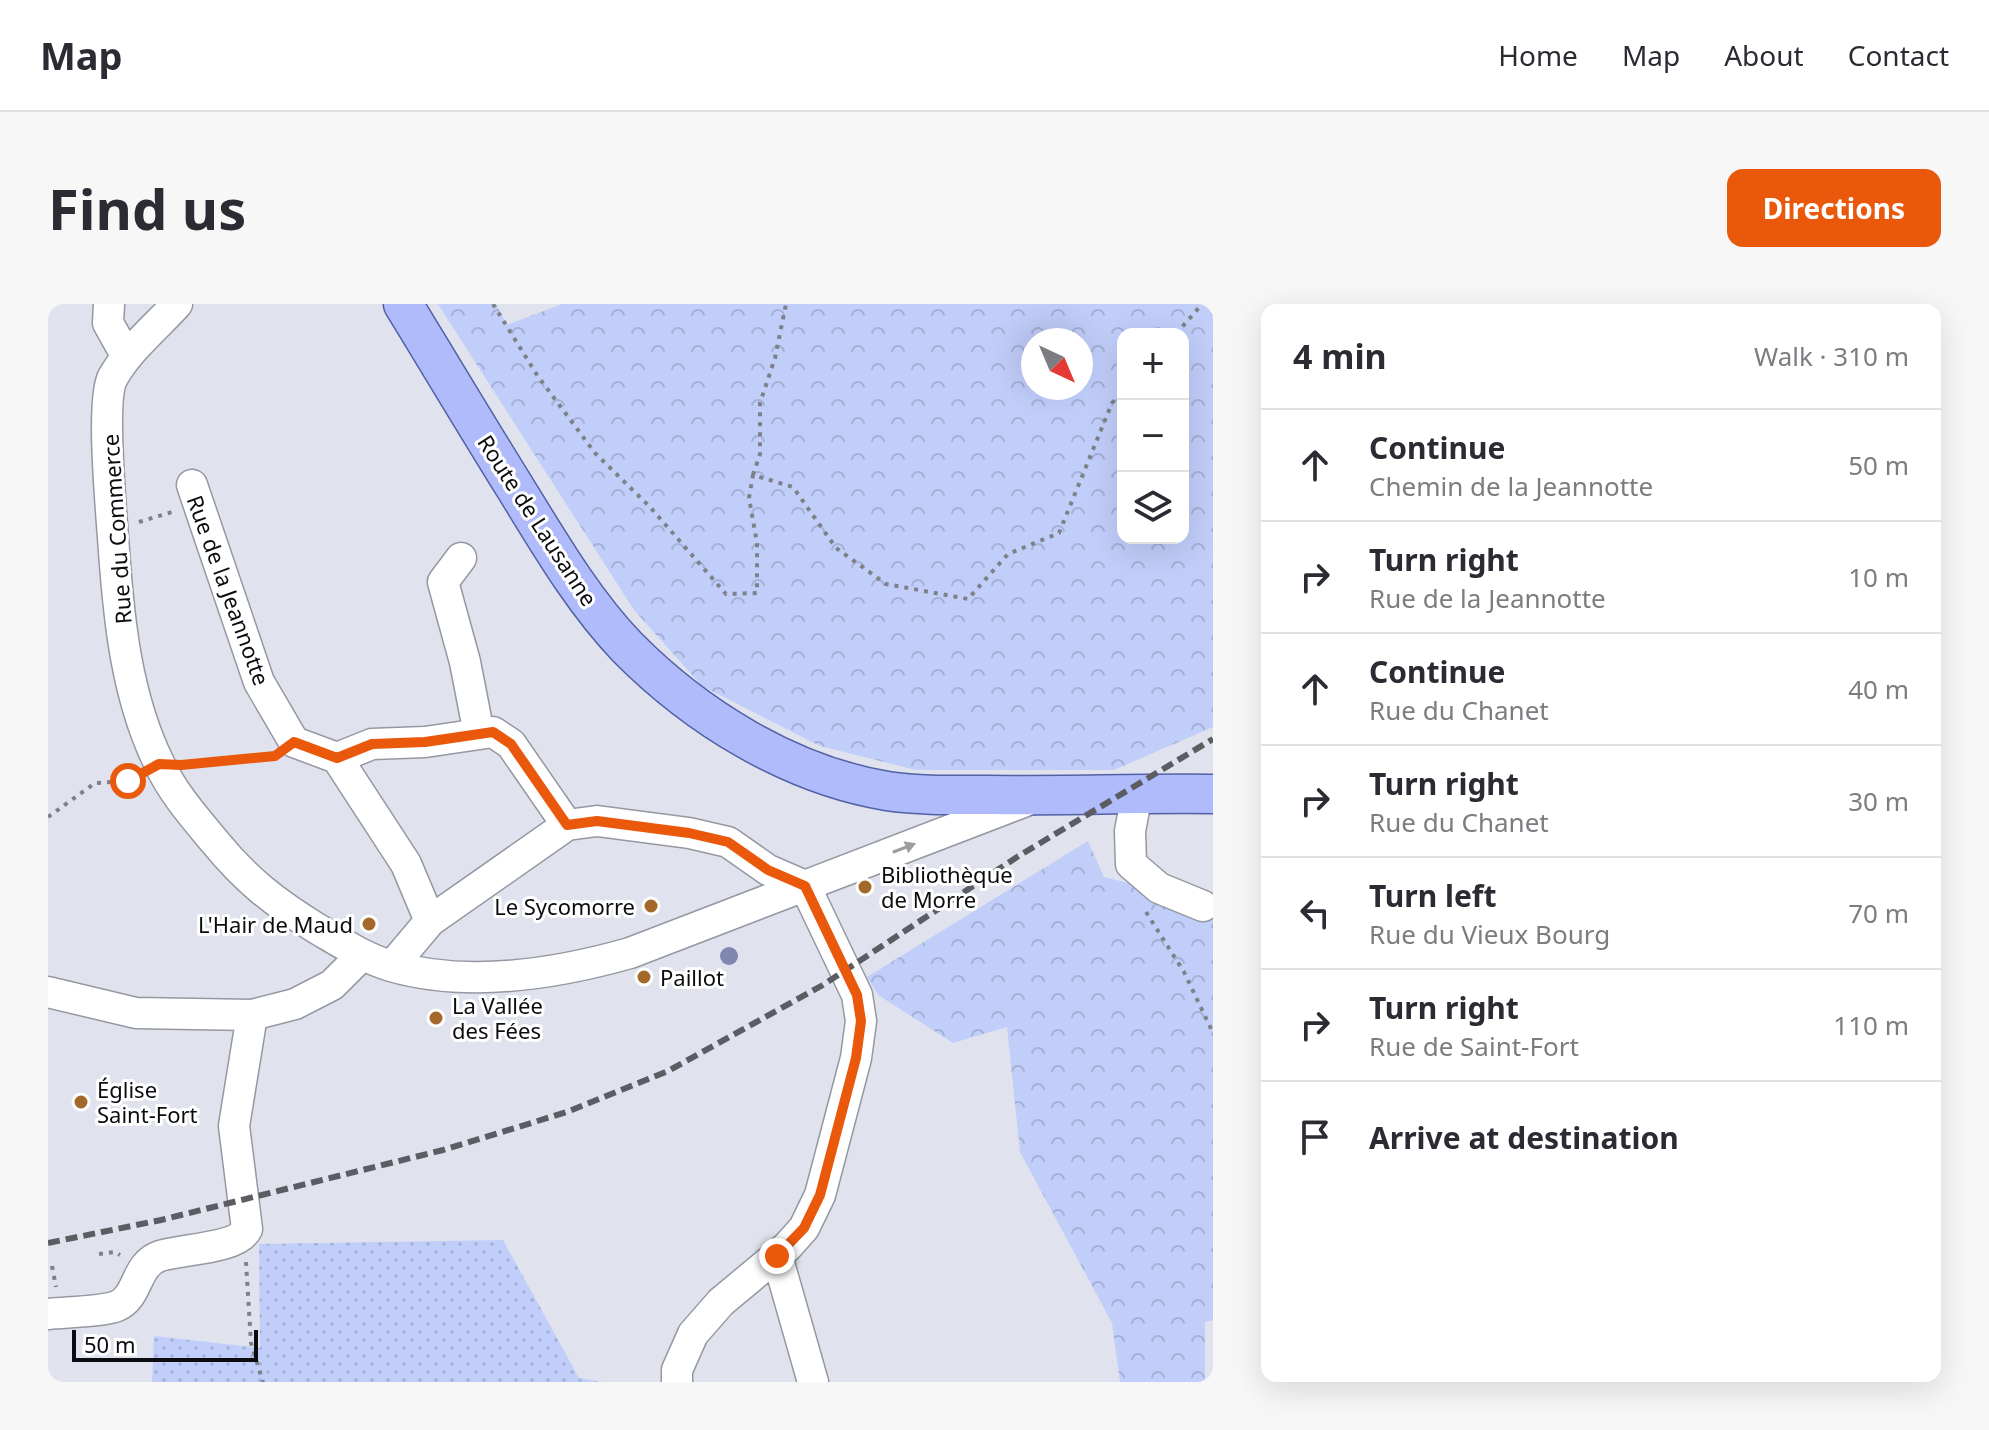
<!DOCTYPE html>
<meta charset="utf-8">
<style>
:root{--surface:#fff;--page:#f7f7f7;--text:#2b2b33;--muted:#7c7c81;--line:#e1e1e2;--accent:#ea580c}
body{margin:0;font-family:"Noto Sans",sans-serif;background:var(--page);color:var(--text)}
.controls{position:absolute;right:24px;top:24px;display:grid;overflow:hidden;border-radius:16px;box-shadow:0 8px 32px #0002}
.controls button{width:72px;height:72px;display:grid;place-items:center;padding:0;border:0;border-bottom:2px solid var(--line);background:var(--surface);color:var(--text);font:40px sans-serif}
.compass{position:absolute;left:973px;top:24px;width:72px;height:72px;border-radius:50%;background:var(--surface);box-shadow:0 8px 32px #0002;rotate:136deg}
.scale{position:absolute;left:24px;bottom:20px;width:186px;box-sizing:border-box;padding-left:8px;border:4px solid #0b0c0f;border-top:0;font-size:22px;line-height:28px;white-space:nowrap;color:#0b0c0f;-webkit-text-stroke:6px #fff;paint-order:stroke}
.stop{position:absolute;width:24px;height:24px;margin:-18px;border:6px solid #ea580c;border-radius:50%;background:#fff}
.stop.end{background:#ea580c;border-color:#fff;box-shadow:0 2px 8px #0008}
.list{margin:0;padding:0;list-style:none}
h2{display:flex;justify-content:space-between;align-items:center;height:104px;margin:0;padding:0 32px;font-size:34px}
h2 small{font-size:26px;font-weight:400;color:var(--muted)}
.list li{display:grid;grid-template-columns:52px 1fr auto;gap:24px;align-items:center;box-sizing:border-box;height:112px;padding:0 32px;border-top:2px solid var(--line)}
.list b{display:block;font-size:30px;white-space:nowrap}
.list p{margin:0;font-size:26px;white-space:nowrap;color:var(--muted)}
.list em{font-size:26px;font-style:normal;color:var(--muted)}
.icon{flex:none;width:44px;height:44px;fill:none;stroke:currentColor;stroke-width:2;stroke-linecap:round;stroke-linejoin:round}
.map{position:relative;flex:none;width:1165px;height:1078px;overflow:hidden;border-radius:16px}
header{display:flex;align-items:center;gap:48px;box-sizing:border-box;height:112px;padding:0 40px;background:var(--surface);border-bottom:2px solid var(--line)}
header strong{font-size:38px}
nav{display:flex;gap:44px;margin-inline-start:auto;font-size:28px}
.intro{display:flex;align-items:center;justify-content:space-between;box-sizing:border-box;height:192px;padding:0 48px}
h1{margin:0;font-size:56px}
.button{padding:20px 36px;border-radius:16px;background:var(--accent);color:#fff;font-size:28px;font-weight:700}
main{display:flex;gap:48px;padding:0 48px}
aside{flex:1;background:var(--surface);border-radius:16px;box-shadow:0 8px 32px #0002}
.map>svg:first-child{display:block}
.grass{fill:url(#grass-dots)}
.forest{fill:url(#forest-crowns);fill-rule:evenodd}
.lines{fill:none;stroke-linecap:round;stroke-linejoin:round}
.minor-casing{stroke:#9598a2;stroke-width:33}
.major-casing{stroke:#5260a5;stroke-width:41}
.path{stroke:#7f8188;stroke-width:4;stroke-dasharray:4 6;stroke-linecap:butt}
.minor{stroke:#fff;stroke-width:30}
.major{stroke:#afbbfa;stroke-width:38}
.rail{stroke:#5c5d63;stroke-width:6;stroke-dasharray:12 6;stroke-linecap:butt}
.tree{fill:#7f87ae}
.oneway{fill:#9d9e9f}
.route{stroke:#ea580c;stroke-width:10}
.poi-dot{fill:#a4682a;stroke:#fff;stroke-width:3}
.labels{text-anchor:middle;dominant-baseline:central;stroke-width:6;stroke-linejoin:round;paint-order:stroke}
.street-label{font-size:22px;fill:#0b0c0f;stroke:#fff}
.poi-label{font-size:22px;fill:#0b0c0f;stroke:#fff;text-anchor:start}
</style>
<header>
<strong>Map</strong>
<nav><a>Home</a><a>Map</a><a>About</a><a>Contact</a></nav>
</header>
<div class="intro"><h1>Find us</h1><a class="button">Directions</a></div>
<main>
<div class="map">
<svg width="1165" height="1078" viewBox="0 0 1165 1078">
<defs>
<pattern id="grass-dots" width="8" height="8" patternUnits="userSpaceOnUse" patternTransform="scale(2)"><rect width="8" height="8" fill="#c1cefa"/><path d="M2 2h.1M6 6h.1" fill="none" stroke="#a4b0d5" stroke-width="1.8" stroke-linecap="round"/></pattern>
<pattern id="forest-crowns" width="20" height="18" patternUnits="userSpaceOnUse" patternTransform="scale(2)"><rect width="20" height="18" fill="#c1cefa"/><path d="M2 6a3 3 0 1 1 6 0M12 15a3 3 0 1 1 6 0" fill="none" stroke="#a4b0d5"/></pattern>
</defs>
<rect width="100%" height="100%" fill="#e0e3ed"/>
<path class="grass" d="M455 936 531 1074 554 1078H104L106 1032 212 1044 211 940Z"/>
<path class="forest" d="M390 0H448L459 21 514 0H1165V423L1066 466H868L772 442 654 382 586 306ZM1075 30H1135V234H1075ZM985 36H1033V84H985Z
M1040 537 1056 573 1165 600V1016L1157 1018V1078H1072L1064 1019 972 848 959 723 905 739 830 691 819 673Z"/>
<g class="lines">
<defs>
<path id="minor" d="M61 0 60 19 79 53
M129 0C108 23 81 45 65 73 52 95 64 215 66 247 71 318 79 394 111 459 124 488 147 514 167 538 198 576 226 598 268 624 292 638 316 654 343 662 419 684 508 670 582 649L983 495
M144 181 211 378 246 438 289 454 358 560 382 617
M413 254 395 278 417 358 431 430
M289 454 324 440 377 438 445 428 463 440 519 521
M1089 490 1082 527 1083 560 1111 584 1155 602
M344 662 382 617 519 521 549 517 641 529 680 538 720 566 757 582
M0 688 88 709 204 711 247 700 284 681 314 651
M729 952 765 1078
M0 1010C17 1008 54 1008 69 1002 91 993 87 960 112 952 132 945 190 945 199 925L186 822 204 711
M629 1078V1066L645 1030 673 998 739 943 756 924 772 891 808 754 813 717 809 691 757 582"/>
<path id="major" d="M355 0C393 62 430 124 468 185 502 240 535 297 579 343 648 413 742 471 839 487 873 492 908 491 942 491 1016 492 1091 489 1165 490"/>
</defs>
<use href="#minor" class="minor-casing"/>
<use href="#major" class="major-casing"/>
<path class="path" d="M445 0 489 71 547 149 602 203 678 290 709 289V239L701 194 705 171 745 183 788 244 838 280 920 295 960 250 1011 229 1064 99 1075 87
M1128 30 1154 0
M705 171 712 150V99L727 54 738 0
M91 218 124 208
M141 460 224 453
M0 513 47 479 80 477 88 473
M1098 608 1136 668 1165 729
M51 950 67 948 72 951
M198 958 203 1039 215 1078
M4 962 8 983"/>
<use href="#minor" class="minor"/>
<use href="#major" class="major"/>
<path class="rail" d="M0 939 113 916 395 846 519 808 620 767 775 681 969 553 1165 435"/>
</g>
<circle class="tree" cx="681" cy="652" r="9"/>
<defs><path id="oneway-solid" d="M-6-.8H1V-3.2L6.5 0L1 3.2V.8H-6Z" transform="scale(2)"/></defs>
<use class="oneway" href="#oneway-solid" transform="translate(856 544) rotate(-21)"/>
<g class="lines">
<path class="route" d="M80 477 111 460 133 461 227 452 246 438 289 454 324 440 377 438 445 428 463 440 519 521 549 517 641 529 680 538 720 566 757 582 809 691 813 717 808 754 772 891 756 924 729 952"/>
</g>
<g class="poi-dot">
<circle cx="817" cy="583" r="8"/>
<circle cx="603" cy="602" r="8"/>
<circle cx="321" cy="620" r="8"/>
<circle cx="596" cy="673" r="8"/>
<circle cx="388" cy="714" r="8"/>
<circle cx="33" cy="798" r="8"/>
</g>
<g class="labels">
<g class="street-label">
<text transform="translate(490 216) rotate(57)">Route de Lausanne</text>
<text transform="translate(68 225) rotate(-94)">Rue du Commerce</text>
<text transform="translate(181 286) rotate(70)">Rue de la Jeannotte</text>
</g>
<g class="poi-label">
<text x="833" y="570">Bibliothèque<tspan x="833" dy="25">de Morre</tspan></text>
<text x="587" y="602" text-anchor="end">Le Sycomorre</text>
<text x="305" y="620" text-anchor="end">L'Hair de Maud</text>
<text x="612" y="673">Paillot</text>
<text x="404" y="701">La Vallée<tspan x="404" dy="25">des Fées</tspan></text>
<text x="49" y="785">Église<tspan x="49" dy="25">Saint-Fort</tspan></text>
</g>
</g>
</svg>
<div class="controls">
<button>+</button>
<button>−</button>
<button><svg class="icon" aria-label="layers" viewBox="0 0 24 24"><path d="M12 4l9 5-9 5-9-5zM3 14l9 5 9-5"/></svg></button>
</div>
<svg class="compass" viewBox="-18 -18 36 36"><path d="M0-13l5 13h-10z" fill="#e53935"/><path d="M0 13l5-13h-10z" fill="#7c7c81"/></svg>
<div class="scale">50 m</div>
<div class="stop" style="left:80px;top:477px"></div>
<div class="stop end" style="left:729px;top:952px"></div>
</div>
<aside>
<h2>4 min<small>Walk · 310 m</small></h2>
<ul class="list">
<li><svg class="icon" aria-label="ahead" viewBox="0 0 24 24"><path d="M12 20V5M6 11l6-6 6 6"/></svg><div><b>Continue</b><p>Chemin de la Jeannotte</p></div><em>50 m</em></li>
<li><svg class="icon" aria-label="right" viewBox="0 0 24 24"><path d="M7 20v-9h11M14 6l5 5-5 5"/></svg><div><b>Turn right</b><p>Rue de la Jeannotte</p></div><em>10 m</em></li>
<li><svg class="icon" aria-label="ahead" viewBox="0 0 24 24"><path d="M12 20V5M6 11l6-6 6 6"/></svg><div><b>Continue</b><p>Rue du Chanet</p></div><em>40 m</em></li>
<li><svg class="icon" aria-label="right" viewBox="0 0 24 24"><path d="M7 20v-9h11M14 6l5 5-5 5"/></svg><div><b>Turn right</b><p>Rue du Chanet</p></div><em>30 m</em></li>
<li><svg class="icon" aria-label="left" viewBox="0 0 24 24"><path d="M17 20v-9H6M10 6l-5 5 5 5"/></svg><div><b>Turn left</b><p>Rue du Vieux Bourg</p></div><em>70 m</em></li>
<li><svg class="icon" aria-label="right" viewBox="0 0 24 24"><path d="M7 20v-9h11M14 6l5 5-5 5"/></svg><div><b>Turn right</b><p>Rue de Saint-Fort</p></div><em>110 m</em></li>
<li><svg class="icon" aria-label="arrive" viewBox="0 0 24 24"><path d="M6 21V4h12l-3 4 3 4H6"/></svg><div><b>Arrive at destination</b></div></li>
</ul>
</aside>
</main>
